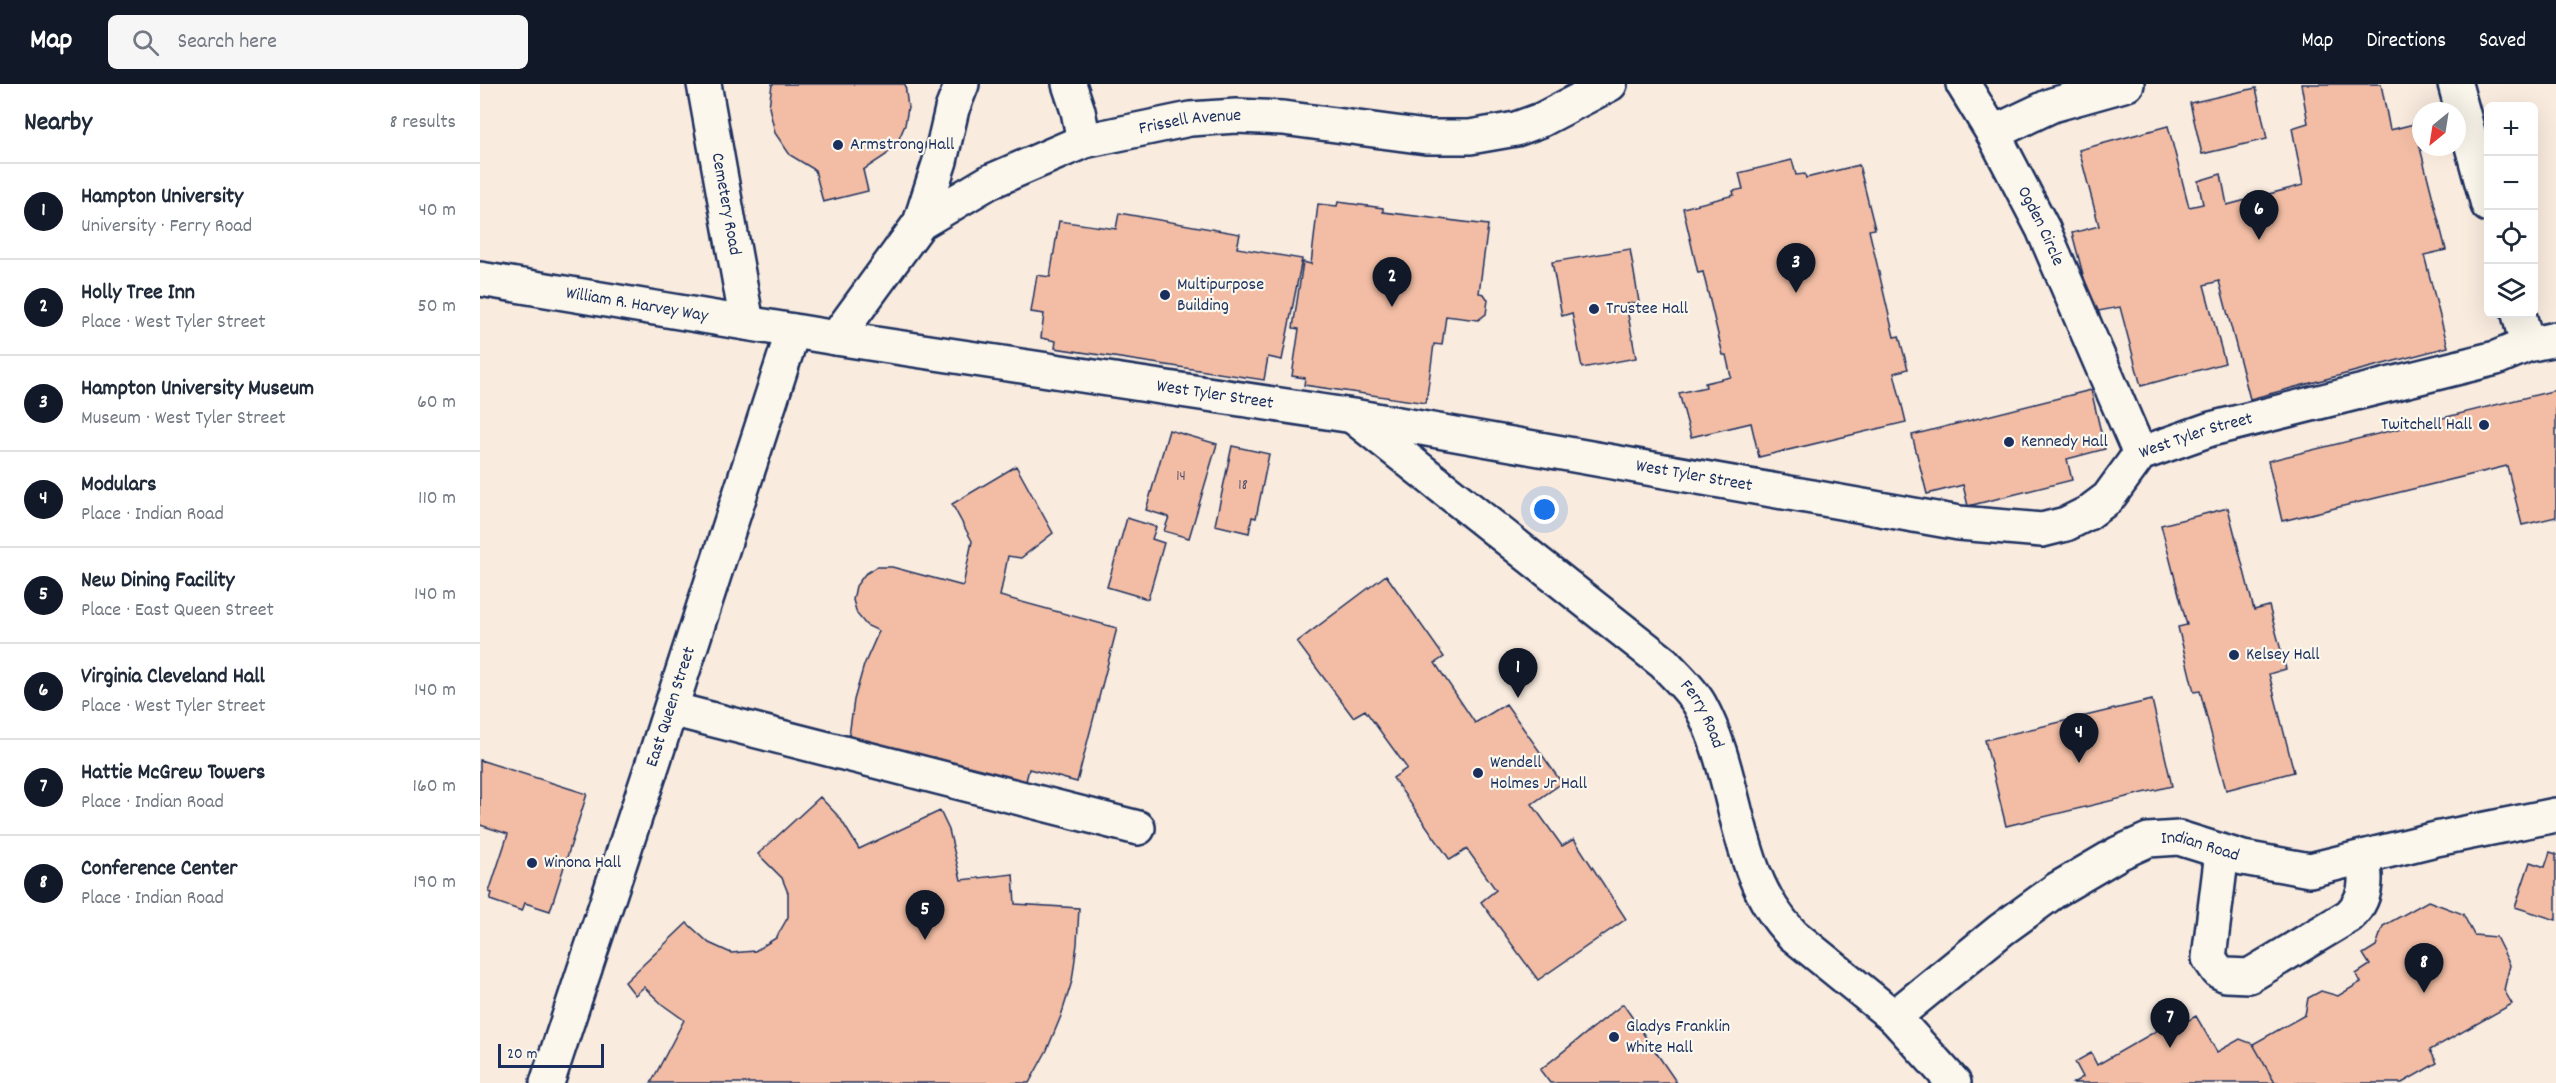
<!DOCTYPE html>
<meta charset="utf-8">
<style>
:root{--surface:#fff;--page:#f6f6f7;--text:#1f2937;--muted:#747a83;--line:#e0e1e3;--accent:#111827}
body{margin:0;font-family:Dekko,sans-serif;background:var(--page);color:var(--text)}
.controls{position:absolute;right:18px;top:18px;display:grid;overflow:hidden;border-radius:9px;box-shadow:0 6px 24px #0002}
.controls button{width:54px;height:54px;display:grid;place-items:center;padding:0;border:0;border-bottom:2px solid var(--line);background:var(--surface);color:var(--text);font:30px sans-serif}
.compass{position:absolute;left:1932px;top:18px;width:54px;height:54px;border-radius:50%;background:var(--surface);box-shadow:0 6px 24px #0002;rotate:210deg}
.scale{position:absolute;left:18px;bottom:15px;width:106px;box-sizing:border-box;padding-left:6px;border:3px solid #1b2f5e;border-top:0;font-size:16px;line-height:21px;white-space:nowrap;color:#1b2f5e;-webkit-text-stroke:4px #fbf7ec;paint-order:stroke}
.you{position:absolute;left:1065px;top:426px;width:21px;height:21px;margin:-15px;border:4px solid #fff;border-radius:50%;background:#1a73e8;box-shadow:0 0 0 9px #1a73e833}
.badge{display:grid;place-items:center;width:39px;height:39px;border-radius:50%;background:var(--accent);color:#fff;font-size:20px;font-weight:700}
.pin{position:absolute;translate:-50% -50px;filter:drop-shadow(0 2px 3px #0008)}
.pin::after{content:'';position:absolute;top:32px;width:21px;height:18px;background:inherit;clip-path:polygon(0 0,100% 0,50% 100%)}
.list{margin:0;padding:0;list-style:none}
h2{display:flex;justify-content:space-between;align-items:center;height:78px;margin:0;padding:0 24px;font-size:26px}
h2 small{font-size:20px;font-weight:400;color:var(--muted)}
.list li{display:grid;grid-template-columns:39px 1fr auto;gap:18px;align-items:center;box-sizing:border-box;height:96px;padding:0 24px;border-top:2px solid var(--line)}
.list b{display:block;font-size:22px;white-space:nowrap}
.list p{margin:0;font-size:20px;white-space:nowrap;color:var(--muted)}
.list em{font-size:20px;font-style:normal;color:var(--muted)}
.icon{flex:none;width:33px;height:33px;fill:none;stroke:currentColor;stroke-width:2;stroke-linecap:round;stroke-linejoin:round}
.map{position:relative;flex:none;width:2076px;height:999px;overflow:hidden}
header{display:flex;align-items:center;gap:36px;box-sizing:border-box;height:84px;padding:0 30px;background:var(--accent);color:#fff}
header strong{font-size:28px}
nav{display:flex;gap:33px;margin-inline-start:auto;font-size:21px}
.search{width:420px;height:54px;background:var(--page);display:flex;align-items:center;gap:15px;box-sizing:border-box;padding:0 21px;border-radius:9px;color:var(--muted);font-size:22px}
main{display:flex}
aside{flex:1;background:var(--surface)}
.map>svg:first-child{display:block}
.building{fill:#f2bda4;stroke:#1b2f5e;stroke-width:1.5}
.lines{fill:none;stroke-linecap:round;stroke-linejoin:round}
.minor-casing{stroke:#1b2f5e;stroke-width:38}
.minor{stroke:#fbf7ec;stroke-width:33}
.poi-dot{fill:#1b2f5e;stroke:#fbf7ec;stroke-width:2}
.labels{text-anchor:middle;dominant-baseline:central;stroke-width:4.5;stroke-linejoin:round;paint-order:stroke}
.number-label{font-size:15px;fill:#515270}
.street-label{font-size:18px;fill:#1b2f5e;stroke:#fbf7ec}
.poi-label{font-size:18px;fill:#1b2f5e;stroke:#fbf7ec;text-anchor:start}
</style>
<header>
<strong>Map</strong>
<div class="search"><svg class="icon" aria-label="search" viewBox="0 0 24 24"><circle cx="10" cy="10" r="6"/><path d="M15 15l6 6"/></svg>Search here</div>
<nav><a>Map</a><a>Directions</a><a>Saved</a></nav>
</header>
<main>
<aside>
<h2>Nearby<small>8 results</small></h2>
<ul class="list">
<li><span class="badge">1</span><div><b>Hampton University</b><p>University · Ferry Road</p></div><em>40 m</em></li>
<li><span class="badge">2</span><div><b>Holly Tree Inn</b><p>Place · West Tyler Street</p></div><em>50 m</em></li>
<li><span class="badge">3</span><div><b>Hampton University Museum</b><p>Museum · West Tyler Street</p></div><em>60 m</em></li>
<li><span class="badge">4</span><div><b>Modulars</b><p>Place · Indian Road</p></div><em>110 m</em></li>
<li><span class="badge">5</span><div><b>New Dining Facility</b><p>Place · East Queen Street</p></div><em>140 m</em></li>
<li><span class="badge">6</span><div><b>Virginia Cleveland Hall</b><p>Place · West Tyler Street</p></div><em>140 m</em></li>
<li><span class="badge">7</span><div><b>Hattie McGrew Towers</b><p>Place · Indian Road</p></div><em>160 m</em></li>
<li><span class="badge">8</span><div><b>Conference Center</b><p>Place · Indian Road</p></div><em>190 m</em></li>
</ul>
</aside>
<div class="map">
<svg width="2076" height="999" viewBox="0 0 2076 999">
<rect width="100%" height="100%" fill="#f9ebde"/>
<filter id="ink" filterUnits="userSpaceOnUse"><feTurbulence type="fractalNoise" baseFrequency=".0167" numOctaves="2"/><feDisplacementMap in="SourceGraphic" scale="12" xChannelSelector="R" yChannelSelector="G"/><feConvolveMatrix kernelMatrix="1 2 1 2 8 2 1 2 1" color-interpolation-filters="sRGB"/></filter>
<g filter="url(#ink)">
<path class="building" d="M292 0H425L428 24 425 41 418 57 406 71 383 86 388 107 343 118 335 86 310 71 295 49 289 23Z
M1821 0H1901L1910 46 1934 40 1966 166 1944 171 1968 263 1770 315 1739 197 1724 201 1745 279 1661 302 1640 223 1613 228 1592 149 1619 142 1599 66 1688 42 1709 123 1723 120 1718 97 1741 90 1747 121 1823 101 1812 44 1828 39Z
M1776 4 1787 55 1722 70 1710 19Z
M1312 76 1316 91 1325 90 1326 94 1379 81 1395 145 1389 146 1414 253 1419 252 1428 285 1414 289 1426 338 1279 373 1271 339 1211 353 1199 309 1226 303 1225 299 1251 293 1246 271H1243L1223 188 1218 189 1203 124 1254 111 1253 107 1263 105 1259 89Z
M858 118 903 124V128L1008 141 999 209 1004 210 1008 216 1006 230 998 236 966 232 962 261 954 260 946 319 824 301 825 294 812 292 819 245 813 244 823 178 831 180 838 120 857 122Z
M639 129 760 150 757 164 822 175 802 276 788 273 784 296 575 264 576 257 561 254 564 230 551 228 557 191 570 193 579 137 636 145Z
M1150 165 1159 218 1146 220 1156 274 1102 284 1092 229 1082 232 1072 178Z
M1611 306 1625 365 1587 375 1592 396 1488 422 1483 401 1447 410 1432 351Z
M2076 306V433L2042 441 2027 382 1802 437 1788 377Z
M689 346 737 360 709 454 684 447 689 433 666 426Z
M752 362 789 370 776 434 772 433 769 449 735 441Z
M536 382 573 449 541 474 528 472 520 512 637 544 597 698 549 685 545 701 369 652 374 616 384 581 399 547 386 541 377 530 373 516 376 502 385 490 397 483H412L483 502 492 457 472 420Z
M1748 424 1774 526 1789 522 1806 585 1789 590 1814 688 1746 706 1720 607 1714 608 1698 543 1707 541 1681 441Z
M647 434 676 443 672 455 684 459 668 515 627 503Z
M906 491 964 573 955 579 995 639 1026 620 1082 699 1052 720 1082 762 1094 755 1146 835 1058 896 1001 818 1016 806 987 765 970 776 913 694 927 684 885 626 873 633 817 558Z
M1672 616 1692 702 1526 742 1505 656Z
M0 676 107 710 70 827 45 819 42 827 10 816 12 809 9 808 28 750 0 741Z
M340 713 360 734 379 765 460 727 469 746 481 796 533 790 535 820 599 824 597 860 592 897 581 932 567 966 549 999H171L204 936 183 921 164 903 155 911 145 898 207 839 229 859 251 869 275 867 296 854 308 833V809L302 794 278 770Z
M2070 768 2076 770V836L2035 823 2050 778 2065 783Z
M1948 817 1983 830 1994 851 2016 853 2030 881 2024 906 2032 920 1950 966 1957 979 1922 999H1795L1773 960 1825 931 1828 914 1841 907 1858 912 1881 898 1876 890 1890 881 1883 870 1896 862 1903 842Z
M1143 920 1197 999H1070L1060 986Z
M1690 927 1698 942 1716 932 1737 968 1760 955 1773 960 1795 999H1593L1603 993 1595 978 1611 969 1617 981 1678 946 1673 937Z"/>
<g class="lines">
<defs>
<g id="minor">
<path id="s1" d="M224 0 267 239"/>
<path d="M589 0 598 27 604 57"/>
<path id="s2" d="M1483 0 1513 49 1563 145 1660 370"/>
<path d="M1975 0 2008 121"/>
<path d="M1513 49 1572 21 1647 0"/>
<path d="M440 139 460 77 472 25 482 0"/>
<path id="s3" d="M0 195 356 254 873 332 1479 439 1562 446 1586 440 1608 429 1628 414 1660 370 1731 345 2016 274 2047 261 2076 255"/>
<path d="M2039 230 2047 261"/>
<path id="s4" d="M356 254 440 139 509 98 604 57 710 35 756 32 803 34 946 53H990L1036 45 1061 36 1130 0"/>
<path id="s5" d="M875 334 1184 579C1196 592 1211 605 1220 621 1260 694 1252 790 1313 851L1414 933 1474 999"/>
<path d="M191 625 658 744"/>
<path d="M1742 768 1729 874 1738 887 1746 891 1769 892 1869 832C1886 816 1888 797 1882 775"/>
<path id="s6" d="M1414 933 1521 846 1576 806 1639 769 1668 756 1699 754 1763 774 1830 786 1956 755 2076 731"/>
<path id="s7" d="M67 999 174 676 313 247"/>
</g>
</defs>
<use href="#minor" class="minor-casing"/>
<use href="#minor" class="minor"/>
</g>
</g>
<g class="poi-dot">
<circle cx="358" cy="61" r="6"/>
<circle cx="685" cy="211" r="6"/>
<circle cx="1114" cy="225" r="6"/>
<circle cx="2004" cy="341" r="6"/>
<circle cx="1529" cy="358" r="6"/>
<circle cx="1754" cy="571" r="6"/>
<circle cx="998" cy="689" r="6"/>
<circle cx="52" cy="779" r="6"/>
<circle cx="1134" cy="953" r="6"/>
</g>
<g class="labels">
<g class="number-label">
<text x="701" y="393">14</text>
<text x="763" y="402">18</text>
</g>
<g class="street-label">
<text stroke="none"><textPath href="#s4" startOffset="434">Frissell Avenue</textPath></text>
<text stroke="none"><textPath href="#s1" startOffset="122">Cemetery Road</textPath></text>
<text stroke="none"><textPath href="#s2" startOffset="162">Ogden Circle</textPath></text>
<text stroke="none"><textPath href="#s3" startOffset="159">William R. Harvey Way</textPath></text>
<text stroke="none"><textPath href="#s3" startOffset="744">West Tyler Street</textPath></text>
<text stroke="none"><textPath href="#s3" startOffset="1770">West Tyler Street</textPath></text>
<text stroke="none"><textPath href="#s3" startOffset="1230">West Tyler Street</textPath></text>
<text stroke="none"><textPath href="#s7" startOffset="396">East Queen Street</textPath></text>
<text stroke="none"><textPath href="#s5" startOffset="459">Ferry Road</textPath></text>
<text stroke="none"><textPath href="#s6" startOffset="364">Indian Road</textPath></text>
</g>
<g class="poi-label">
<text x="370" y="61">Armstrong Hall</text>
<text x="697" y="201">Multipurpose<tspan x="697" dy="21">Building</tspan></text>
<text x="1126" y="225">Trustee Hall</text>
<text x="1992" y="341" text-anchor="end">Twitchell Hall</text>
<text x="1541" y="358">Kennedy Hall</text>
<text x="1766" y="571">Kelsey Hall</text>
<text x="1010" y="679">Wendell<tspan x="1010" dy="21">Holmes Jr Hall</tspan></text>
<text x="64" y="779">Winona Hall</text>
<text x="1146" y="943">Gladys Franklin<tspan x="1146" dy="21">White Hall</tspan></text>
</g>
</g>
</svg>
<div class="controls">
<button>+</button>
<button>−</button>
<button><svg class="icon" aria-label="locate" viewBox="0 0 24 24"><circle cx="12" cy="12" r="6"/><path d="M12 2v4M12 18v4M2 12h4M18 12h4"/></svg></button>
<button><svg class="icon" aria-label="layers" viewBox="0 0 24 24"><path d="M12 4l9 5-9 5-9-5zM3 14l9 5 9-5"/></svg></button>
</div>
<svg class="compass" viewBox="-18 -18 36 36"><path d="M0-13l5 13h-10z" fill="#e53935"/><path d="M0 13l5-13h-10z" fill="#747a83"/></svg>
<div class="scale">20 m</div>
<div class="you"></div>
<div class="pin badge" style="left:1038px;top:614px">1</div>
<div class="pin badge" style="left:912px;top:223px">2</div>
<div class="pin badge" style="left:1316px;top:209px">3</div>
<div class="pin badge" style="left:1599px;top:679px">4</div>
<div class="pin badge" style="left:445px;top:856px">5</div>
<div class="pin badge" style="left:1779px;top:156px">6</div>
<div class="pin badge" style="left:1690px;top:964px">7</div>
<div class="pin badge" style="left:1944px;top:909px">8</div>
</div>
</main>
